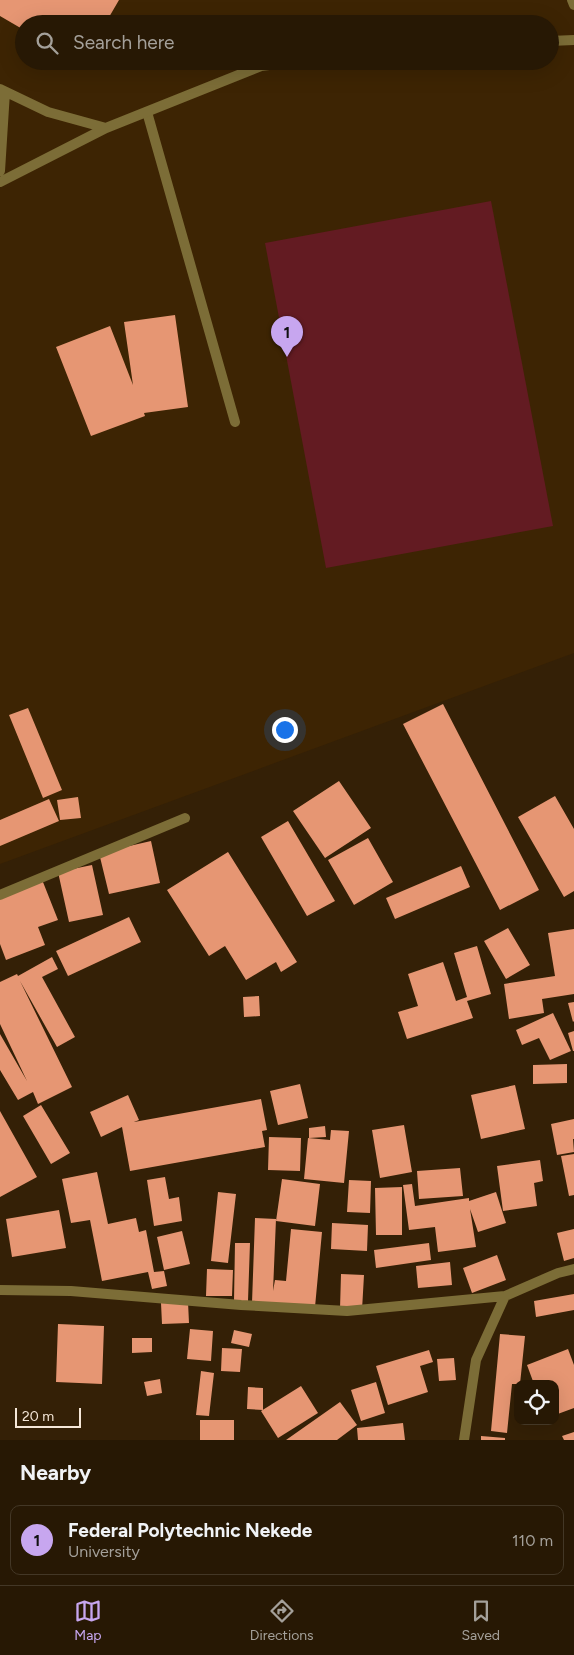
<!DOCTYPE html>
<style>
:root{--surface:#271804;--page:#2f210e;--text:#f1f3f6;--muted:#a4a09a;--line:#433726;--accent:#c7a6ef}
body{margin:0;font-family:Figtree,sans-serif;background:var(--page);color:var(--text)}
.controls{position:absolute;right:15px;bottom:15px;display:grid;overflow:hidden;border-radius:10px;box-shadow:0 5px 20px #0002}
.controls button{width:45px;height:45px;display:grid;place-items:center;padding:0;border:0;border-bottom:1px solid var(--line);background:var(--surface);color:var(--text);font:25px sans-serif}
.scale{position:absolute;left:15px;bottom:12px;width:66px;box-sizing:border-box;padding-left:5px;border:2px solid #f5e7d8;border-top:0;font-size:14px;line-height:18px;white-space:nowrap;color:#f5e7d8;-webkit-text-stroke:4px #342006;paint-order:stroke}
.you{position:absolute;left:284px;top:729px;width:18px;height:18px;margin:-12px;border:4px solid #fff;border-radius:50%;background:#1a73e8;box-shadow:0 0 0 8px #1a73e833}
.badge{display:grid;place-items:center;width:32px;height:32px;border-radius:50%;background:var(--accent);color:#111;font-size:16px;font-weight:700}
.pin{position:absolute;translate:-50% -41px;filter:drop-shadow(0 1px 2px #0008)}
.pin::after{content:'';position:absolute;top:26px;width:18px;height:15px;background:inherit;clip-path:polygon(0 0,100% 0,50% 100%)}
.list{margin:0;padding:0;list-style:none}
h2{display:flex;justify-content:space-between;align-items:center;height:65px;margin:0;padding:0 20px;font-size:21px}
h2 small{font-size:16px;font-weight:400;color:var(--muted)}
.list li{display:grid;grid-template-columns:32px 1fr auto;gap:15px;align-items:center;box-sizing:border-box;height:70px;margin:0 10px 10px;padding:0 10px;border:1px solid var(--line);border-radius:10px}
.list b{display:block;font-size:19px;white-space:nowrap}
.list p{margin:0;font-size:16px;white-space:nowrap;color:var(--muted)}
.list em{font-size:16px;font-style:normal;color:var(--muted)}
.icon{flex:none;width:28px;height:28px;fill:none;stroke:currentColor;stroke-width:2;stroke-linecap:round;stroke-linejoin:round}
.map{position:relative;flex:none;width:574px;height:1440px;overflow:hidden}
.search{position:absolute;background:var(--surface);box-shadow:0 5px 20px #0002;left:15px;right:15px;top:15px;height:55px;display:flex;align-items:center;gap:12px;box-sizing:border-box;padding:0 18px;border-radius:28px;color:var(--muted);font-size:19px}
.sheet{height:145px;background:var(--surface)}
nav{display:flex;justify-content:space-around;align-items:center;box-sizing:border-box;height:70px;border-top:1px solid var(--line);background:var(--surface);font-size:14px;color:var(--muted)}
nav a{display:grid;justify-items:center;gap:2px}
nav .on{color:var(--accent)}
.map>svg:first-child{display:block}
.built{fill:#3d2403;fill-rule:evenodd}
.green{fill:#631b22}
.building{fill:#e69673}
.lines{fill:none;stroke-linecap:round;stroke-linejoin:round}
.service{stroke:#7c6d37;stroke-width:10}
.minor{stroke:#7c6d37;stroke-width:10}
</style>
<div class="map">
<svg width="574" height="1440" viewBox="0 0 574 1440">
<rect width="100%" height="100%" fill="#342006"/>
<path class="built" d="M0 0H574V653L0 864ZM24 24H550V61H24Z"/>
<path class="green" d="M491 201 553 526 326 568 265 243Z"/>
<path class="building" d="M0 0H119L105 24H24V30L0 16Z
M175 315 188 407 144 413 145 416 91 436 56 347 110 326 133 385 124 322Z
M443 704 539 890 500 910 403 724Z
M28 708 62 790 43 798 9 715Z
M339 781 371 828 325 858 293 811Z
M555 796 574 829V891L564 897 518 817Z
M78 797 81 818 60 820 57 800Z
M49 799 59 821 0 846V820Z
M288 821 335 901 307 916 261 837Z
M368 838 393 882 354 905 328 860Z
M151 841 160 883 109 894 99 853Z
M228 852 297 962 281 972 276 962 246 980 225 946 209 956 167 890Z
M92 865 103 915 69 922 58 872Z
M461 866 470 887 395 919 386 898Z
M41 877 58 920 38 927 45 945 6 960 0 944V892Z
M129 917 141 942 68 976 56 951Z
M508 928 530 965 506 979 484 941Z
M574 929V994L542 999 544 1013 509 1019 504 984 555 976 548 933Z
M477 946 491 994 467 1001 473 1018 407 1039 398 1012 418 1006 408 974 443 962 456 1001 467 997 454 953Z
M52 957 58 969 42 977 75 1037 57 1047 20 981 72 1087 38 1104 33 1092 18 1100 0 1070V1034L27 1081 0 1024V982L17 974 18 976Z
M259 996 260 1016 244 1017 243 997Z
M574 1002V1021L573 1022 568 1003Z
M553 1013 571 1051 550 1060 539 1038 522 1045 516 1030Z
M574 1031V1051H573L568 1033Z
M567 1064V1083L533 1084V1065Z
M300 1084 308 1118 278 1125 270 1091Z
M515 1085 525 1129 481 1139 471 1095Z
M128 1095 139 1120 134 1122 261 1099 267 1130 262 1131 265 1147 130 1171 122 1127 101 1137 90 1112Z
M41 1105 70 1153 51 1164 23 1116Z
M0 1111 37 1177 0 1197Z
M574 1119V1139H573L574 1152 557 1155 551 1124Z
M404 1125 412 1172 380 1178 372 1130Z
M325 1126 326 1137 309 1138V1128Z
M331 1130 349 1131 344 1183 304 1179 308 1138 330 1140Z
M269 1137 301 1138 300 1171 268 1170Z
M574 1154V1195L569 1196 561 1156Z
M540 1160 543 1181 534 1183 537 1206 503 1211 497 1166Z
M460 1168 463 1196 419 1199 417 1171Z
M97 1172 108 1224 136 1218 139 1232 146 1230 154 1272 164 1271 167 1286 152 1289 148 1272 102 1281 90 1220 71 1223 62 1179Z
M165 1177 169 1199 179 1197 182 1221 154 1226 147 1180Z
M282 1179 320 1184 315 1226 276 1221Z
M349 1180 371 1181 370 1213 347 1212Z
M412 1184 415 1206 469 1198V1201L496 1192 506 1223 478 1232 470 1209 476 1247 438 1252 435 1227 409 1230 403 1185Z
M402 1187V1235H376L375 1188Z
M218 1192 236 1194 228 1263 211 1261Z
M59 1210 66 1248 12 1257 6 1219Z
M255 1218 276 1219 273 1291 275 1280 286 1281 291 1229 322 1232 315 1307 252 1303Z
M332 1223 368 1225 367 1251 331 1249Z
M574 1229V1258L564 1261 557 1233Z
M182 1231 190 1264 164 1270 157 1237Z
M235 1243H250L248 1301H234Z
M429 1243 431 1260 376 1268 374 1250Z
M497 1255 506 1280 472 1293 463 1268Z
M450 1262 452 1285 418 1288 416 1266Z
M207 1269 233 1270 232 1296H206Z
M341 1274 364 1275 362 1310 340 1309Z
M574 1294V1310L536 1317 534 1301Z
M188 1302 189 1323 162 1324 161 1303Z
M58 1324 104 1326 102 1384 56 1382Z
M190 1329 213 1331 211 1361 187 1359Z
M234 1330 252 1334 249 1347 231 1343Z
M500 1334 525 1336 520 1384H512L507 1433 491 1431Z
M132 1338H152V1352L132 1353Z
M222 1348 242 1349 240 1372 221 1371Z
M568 1349 574 1365V1408L555 1415V1384H534L527 1365Z
M429 1350 433 1362 420 1366 428 1392 388 1405 376 1366Z
M454 1358 456 1380 439 1381 437 1359Z
M201 1371 214 1373 209 1416 196 1415Z
M160 1379 162 1393 147 1396 144 1382Z
M376 1382 385 1413 361 1421 351 1390Z
M301 1386 318 1413 278 1438 261 1411Z
M248 1387 263 1388V1410L247 1409Z
M340 1402 357 1425 337 1440H286Z
M200 1420H234V1440H200Z
M403 1423 405 1440H358L357 1428Z
M574 1432V1440H564L562 1436Z
M481 1436 505 1438V1440H481Z"/>
<g class="lines">
<path class="service" d="M147 112 235 422"/>
<path class="minor" d="M572 0 574 5
M550 41 574 40
M0 89 48 112 106 128
M0 171 5 92
M0 182 106 128 261 66 301 61
M0 895 185 818
M0 1290 71 1291 241 1305 347 1311 505 1296
M464 1440 476 1360 505 1296 558 1273 574 1269"/>
</g>
</svg>
<div class="controls">
<button><svg class="icon" aria-label="locate" viewBox="0 0 24 24"><circle cx="12" cy="12" r="6"/><path d="M12 2v4M12 18v4M2 12h4M18 12h4"/></svg></button>
</div>
<div class="scale">20 m</div>
<div class="you"></div>
<div class="pin badge" style="left:287px;top:357px">1</div>
<div class="search"><svg class="icon" aria-label="search" viewBox="0 0 24 24"><circle cx="10" cy="10" r="6"/><path d="M15 15l6 6"/></svg>Search here</div>
</div>
<section class="sheet">
<h2>Nearby<small></small></h2>
<ul class="list">
<li><span class="badge">1</span><div><b>Federal Polytechnic Nekede</b><p>University</p></div><em>110 m</em></li>
</ul>
</section>
<nav>
<a class="on"><svg class="icon" aria-label="map" viewBox="0 0 24 24"><path d="M3 6l6-2 6 2 6-2v14l-6 2-6-2-6 2zM9 4v14M15 6v14"/></svg>Map</a>
<a><svg class="icon" aria-label="directions" viewBox="0 0 24 24"><path d="M12 3l9 9-9 9-9-9zM9 14v-3h6M13 9l2 2-2 2"/></svg>Directions</a>
<a><svg class="icon" aria-label="saved" viewBox="0 0 24 24"><path d="M7 4h10v16l-5-4-5 4z"/></svg>Saved</a>
</nav>
